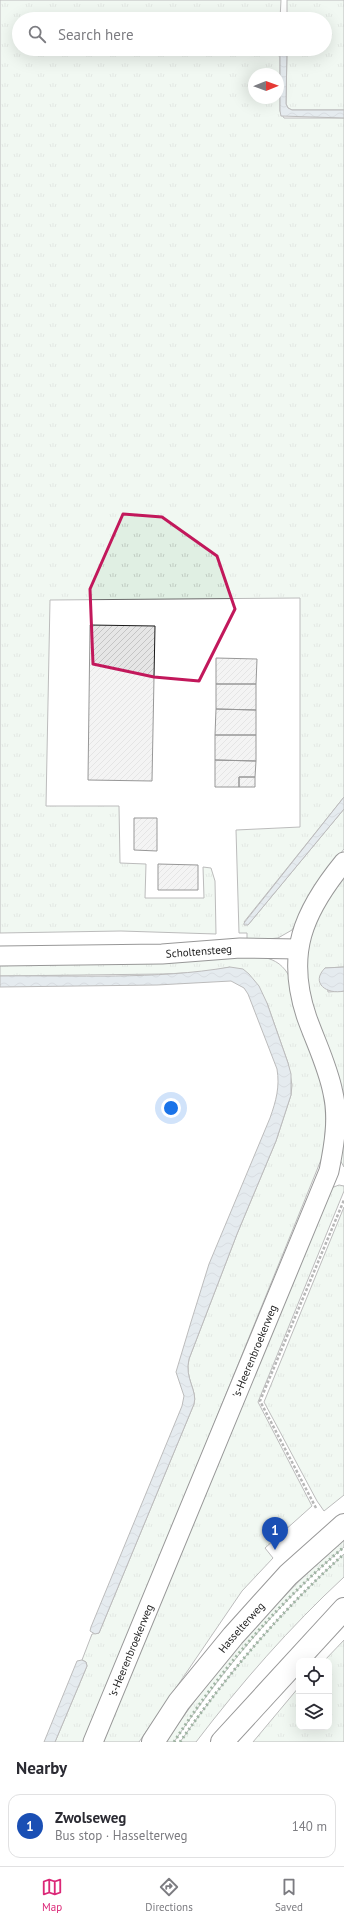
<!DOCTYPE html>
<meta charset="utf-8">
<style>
:root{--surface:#fff;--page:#f2f2f3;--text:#2b2b33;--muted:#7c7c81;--line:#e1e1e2;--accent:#db2777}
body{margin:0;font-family:"PT Sans",sans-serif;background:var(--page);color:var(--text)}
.controls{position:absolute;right:12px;bottom:12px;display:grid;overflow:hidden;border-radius:8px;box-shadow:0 4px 16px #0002}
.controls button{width:36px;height:36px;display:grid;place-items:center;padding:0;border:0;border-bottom:1px solid var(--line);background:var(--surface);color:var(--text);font:20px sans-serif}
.compass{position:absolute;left:248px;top:68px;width:36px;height:36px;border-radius:50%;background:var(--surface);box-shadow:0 4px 16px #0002;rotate:89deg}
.you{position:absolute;left:171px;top:1108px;width:14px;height:14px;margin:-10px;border:3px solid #fff;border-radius:50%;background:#1a73e8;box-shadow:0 0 0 6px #1a73e833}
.badge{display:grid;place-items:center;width:26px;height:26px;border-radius:50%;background:var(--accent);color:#fff;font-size:13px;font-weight:700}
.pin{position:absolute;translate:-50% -33px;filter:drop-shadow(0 1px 2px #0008)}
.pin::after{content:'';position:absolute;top:21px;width:14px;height:12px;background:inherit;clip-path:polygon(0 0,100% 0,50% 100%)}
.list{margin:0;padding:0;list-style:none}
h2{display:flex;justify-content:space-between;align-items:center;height:52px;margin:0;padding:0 16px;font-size:17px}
h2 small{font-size:13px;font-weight:400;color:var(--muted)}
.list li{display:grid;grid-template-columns:26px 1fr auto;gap:12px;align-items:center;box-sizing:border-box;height:64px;margin:0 8px 8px;padding:0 8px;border:1px solid var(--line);border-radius:12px}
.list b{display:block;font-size:15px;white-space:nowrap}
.list p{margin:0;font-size:13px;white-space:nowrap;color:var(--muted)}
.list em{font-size:13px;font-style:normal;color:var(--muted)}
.icon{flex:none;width:22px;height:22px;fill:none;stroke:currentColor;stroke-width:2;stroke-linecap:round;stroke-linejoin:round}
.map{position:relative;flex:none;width:344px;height:1742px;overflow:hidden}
.search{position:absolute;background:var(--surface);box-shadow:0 4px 16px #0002;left:12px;right:12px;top:12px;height:44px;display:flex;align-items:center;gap:10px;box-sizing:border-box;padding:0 14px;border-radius:22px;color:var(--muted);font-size:15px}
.sheet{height:124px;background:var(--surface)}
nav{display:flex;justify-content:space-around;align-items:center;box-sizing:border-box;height:56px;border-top:1px solid var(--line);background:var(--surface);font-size:11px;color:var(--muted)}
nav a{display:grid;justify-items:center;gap:2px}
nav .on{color:var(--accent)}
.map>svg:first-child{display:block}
.grass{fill:url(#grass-tufts);stroke:#6a6a6a;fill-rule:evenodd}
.water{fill:url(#water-waves);stroke:#6a6a6a}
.building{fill:url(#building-hatch);stroke:#1a1a1a}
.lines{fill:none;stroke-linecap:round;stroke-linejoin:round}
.minor-casing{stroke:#1a1a1a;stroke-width:21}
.primary-casing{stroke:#1a1a1a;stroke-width:24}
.path{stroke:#5f5f5f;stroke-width:2.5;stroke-dasharray:3 2;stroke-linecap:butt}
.minor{stroke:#fff;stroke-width:19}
.primary{stroke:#fff;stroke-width:22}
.hedge{stroke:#2b5a34;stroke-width:3;stroke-dasharray:2 3;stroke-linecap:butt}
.marked{fill:none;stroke:#c2185b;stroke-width:3;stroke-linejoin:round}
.labels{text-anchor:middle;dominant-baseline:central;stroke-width:3;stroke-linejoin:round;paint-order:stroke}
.street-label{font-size:11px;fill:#1a1a1a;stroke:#fff}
</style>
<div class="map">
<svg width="344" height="1742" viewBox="0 0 344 1742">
<defs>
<pattern id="grass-tufts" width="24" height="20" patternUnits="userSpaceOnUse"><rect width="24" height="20" fill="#e0efe3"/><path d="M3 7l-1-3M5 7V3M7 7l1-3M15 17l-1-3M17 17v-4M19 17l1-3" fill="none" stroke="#c0ccc2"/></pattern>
<pattern id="water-waves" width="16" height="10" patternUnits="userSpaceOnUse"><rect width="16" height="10" fill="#c6d2dc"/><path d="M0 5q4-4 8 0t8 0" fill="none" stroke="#aab4bc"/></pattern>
<pattern id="building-hatch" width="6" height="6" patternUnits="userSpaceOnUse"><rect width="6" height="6" fill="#e6e6e6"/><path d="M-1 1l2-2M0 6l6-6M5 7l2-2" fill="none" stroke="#c5c5c5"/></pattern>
</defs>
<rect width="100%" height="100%" fill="#fff"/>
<path class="grass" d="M0 0H281L280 19H19V49H280V111L284 118H344V797L244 922 248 925 344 809V849L324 874 292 930 278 938 247 941V933H239L236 830 300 827V598L50 600 46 806H119L120 863 146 864 145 898H204L203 867 211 868 215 881 216 934 121 931 0 933ZM254 74H278V98H254Z
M287 0H344V110H292L288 108 286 104 287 49H325V19H287Z
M344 876V967L325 968 328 992 344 991V1167L340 1160 317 1023 306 976 308 946 320 911Z
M225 957C249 957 274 951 288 974L323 1085C327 1110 326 1131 323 1155L85 1742H55L87 1666 86 1662 82 1660 92 1634 99 1633 194 1404C198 1391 184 1378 189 1359L237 1234 276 1141 291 1095 292 1085 288 1063 267 1003 230 967 207 972 163 974 0 976V962Z
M339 1185 344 1186V1191L258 1402 312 1506 265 1548 273 1558 242 1591 139 1742H102L331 1188Z
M344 1207V1495L324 1511 317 1501 264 1402Z
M344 1538V1547C278 1603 222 1671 174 1742H166C216 1666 277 1600 344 1538Z
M344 1554V1577C290 1627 241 1683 196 1742H180C228 1673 282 1610 344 1554Z
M344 1640V1742H253L299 1687V1727H329V1661H324Z"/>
<path class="water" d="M280 49H287L286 104 288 108 292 110H344V118L281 116 280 111Z
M344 797V809L248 925H244V923Z
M230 967 243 969 249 974 259 986 267 1003 288 1063 291 1074V1095L276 1141 237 1234 189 1359C184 1378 198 1391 194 1404L99 1633 95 1634 90 1631 91 1627 182 1406 184 1396 176 1372 191 1322 209 1264 270 1118C276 1101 280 1087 277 1069L248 994 244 988 231 981 157 985 0 987V976C76 975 155 980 230 967Z
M344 967V991C327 995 310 983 325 968Z
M82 1660 86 1662 87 1666 55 1742H44L77 1661Z"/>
<path class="building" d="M90 625 155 626 152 781 88 780Z
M216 658 257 659 256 684H216Z
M216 684H256V710L216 709Z
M216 709 256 710V735H215Z
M215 735H256V761L215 760Z
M215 760 256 761 255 777H239V787H215Z
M239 777H255V787H239Z
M134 818H157V851L134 850Z
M158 864 198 865V890H158Z"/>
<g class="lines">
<defs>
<g id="minor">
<path id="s1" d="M0 956 162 954 240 948 298 949"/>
<path id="s2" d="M93 1742 329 1171C334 1146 339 1118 333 1093 328 1067 316 1043 307 1018 285 954 303 912 344 862"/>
</g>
<g id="primary">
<path id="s3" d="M153 1742 179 1702 233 1636 288 1575 344 1525"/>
<path d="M222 1742 344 1609"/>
</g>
</defs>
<use href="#minor" class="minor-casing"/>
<use href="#primary" class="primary-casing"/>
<path class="path" d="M316 1508 260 1401 344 1200"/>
<use href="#minor" class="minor"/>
<use href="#primary" class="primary"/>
<path class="hedge" d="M174 1742C220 1670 279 1602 344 1547
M180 1742C228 1673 282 1610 344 1554"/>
</g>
<path d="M0 0H344V1742H0ZM123 514 162 517 217 556 235 609 199 681 154 677 93 664 90 589Z" fill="#fff" fill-opacity=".55" fill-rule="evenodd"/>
<path class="marked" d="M123 514 162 517 217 556 235 609 199 681 154 677 93 664 90 589Z"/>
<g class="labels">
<g class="street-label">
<text stroke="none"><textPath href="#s1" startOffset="199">Scholtensteeg</textPath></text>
<text stroke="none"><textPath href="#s2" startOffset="423">'s-Heerenbroekerweg</textPath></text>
<text stroke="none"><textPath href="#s3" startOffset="145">Hasselterweg</textPath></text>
<text stroke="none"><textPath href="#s2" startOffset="99">'s-Heerenbroekerweg</textPath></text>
</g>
</g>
</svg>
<div class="controls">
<button><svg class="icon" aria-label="locate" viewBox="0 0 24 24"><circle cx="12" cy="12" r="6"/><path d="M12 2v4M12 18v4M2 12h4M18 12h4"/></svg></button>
<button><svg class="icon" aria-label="layers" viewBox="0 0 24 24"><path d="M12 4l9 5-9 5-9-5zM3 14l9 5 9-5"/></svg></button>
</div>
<svg class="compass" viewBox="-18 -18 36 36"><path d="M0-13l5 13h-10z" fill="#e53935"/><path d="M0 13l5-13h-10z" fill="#7c7c81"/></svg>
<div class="you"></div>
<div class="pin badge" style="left:275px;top:1550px;background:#1a4fb4">1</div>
<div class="search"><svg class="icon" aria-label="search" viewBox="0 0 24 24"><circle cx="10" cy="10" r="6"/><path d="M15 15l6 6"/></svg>Search here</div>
</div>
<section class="sheet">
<h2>Nearby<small></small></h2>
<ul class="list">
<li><span class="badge" style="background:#1a4fb4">1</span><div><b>Zwolseweg</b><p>Bus stop · Hasselterweg</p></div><em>140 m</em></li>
</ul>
</section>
<nav>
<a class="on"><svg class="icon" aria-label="map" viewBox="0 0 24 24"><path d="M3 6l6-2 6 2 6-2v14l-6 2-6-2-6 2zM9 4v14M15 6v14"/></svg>Map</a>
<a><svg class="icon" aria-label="directions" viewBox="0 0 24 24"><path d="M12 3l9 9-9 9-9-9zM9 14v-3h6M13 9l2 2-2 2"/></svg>Directions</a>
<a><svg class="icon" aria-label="saved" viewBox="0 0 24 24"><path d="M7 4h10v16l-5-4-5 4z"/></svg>Saved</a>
</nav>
